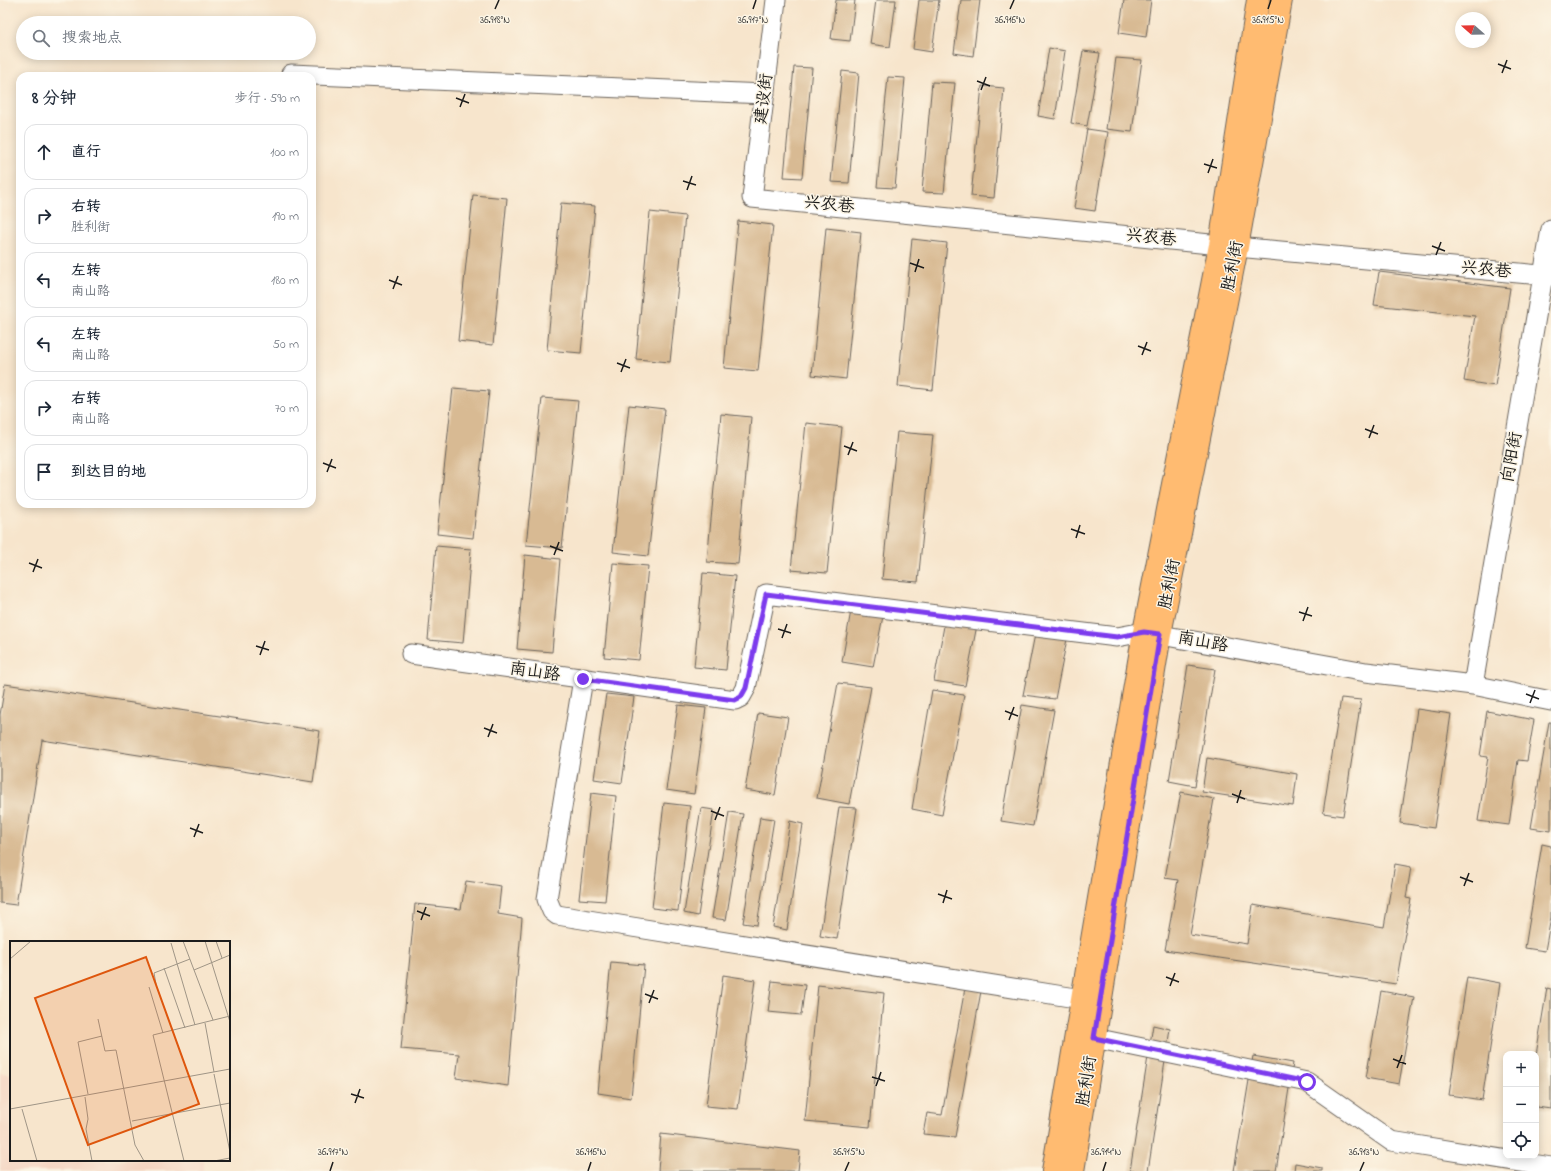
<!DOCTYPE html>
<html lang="zh">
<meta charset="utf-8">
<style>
:root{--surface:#fff;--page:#f6f6f7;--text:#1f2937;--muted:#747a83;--line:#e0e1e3}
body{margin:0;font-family:"Indie Flower","LXGW WenKai TC",sans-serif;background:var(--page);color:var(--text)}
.controls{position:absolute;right:12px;bottom:12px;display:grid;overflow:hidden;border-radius:8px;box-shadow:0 2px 10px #0003}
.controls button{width:36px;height:36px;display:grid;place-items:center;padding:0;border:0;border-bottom:1px solid var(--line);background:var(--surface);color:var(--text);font:20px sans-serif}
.compass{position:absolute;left:1455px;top:12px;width:36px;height:36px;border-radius:50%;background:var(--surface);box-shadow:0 2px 10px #0003;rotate:290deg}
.stop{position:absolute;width:12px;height:12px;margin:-9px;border:3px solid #7c3aed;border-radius:50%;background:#fff}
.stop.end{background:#7c3aed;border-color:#fff;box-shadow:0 1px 4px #0008}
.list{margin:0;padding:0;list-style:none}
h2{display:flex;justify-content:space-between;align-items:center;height:52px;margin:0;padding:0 16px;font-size:17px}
h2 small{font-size:13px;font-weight:400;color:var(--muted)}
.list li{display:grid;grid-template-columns:26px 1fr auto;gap:12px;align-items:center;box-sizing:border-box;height:56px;margin:0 8px 8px;padding:0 8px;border:1px solid var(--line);border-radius:12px}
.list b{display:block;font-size:15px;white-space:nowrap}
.list p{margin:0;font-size:13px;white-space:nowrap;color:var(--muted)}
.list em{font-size:13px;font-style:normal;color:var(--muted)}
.icon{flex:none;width:22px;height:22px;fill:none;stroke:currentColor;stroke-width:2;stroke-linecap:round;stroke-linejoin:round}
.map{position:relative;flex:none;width:1551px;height:1171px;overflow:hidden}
.search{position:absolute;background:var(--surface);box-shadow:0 2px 10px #0003;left:16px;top:16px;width:300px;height:44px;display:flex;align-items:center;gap:10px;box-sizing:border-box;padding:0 14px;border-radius:22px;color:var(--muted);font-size:15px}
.panel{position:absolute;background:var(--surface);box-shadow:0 2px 10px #0003;left:16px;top:72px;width:300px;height:436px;border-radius:12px}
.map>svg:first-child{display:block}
.built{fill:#f4d3c0}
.building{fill:#d8ba93}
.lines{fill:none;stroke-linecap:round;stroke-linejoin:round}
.minor-casing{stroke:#69625a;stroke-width:21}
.major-casing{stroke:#69625a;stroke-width:24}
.minor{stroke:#fff;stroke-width:19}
.major{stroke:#ffbb71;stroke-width:22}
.route{stroke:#7c3aed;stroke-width:5}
.ticks{fill:none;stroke:#1c1c1c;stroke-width:1.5}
.labels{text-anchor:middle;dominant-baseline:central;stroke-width:3;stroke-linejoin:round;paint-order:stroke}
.street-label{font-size:17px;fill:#1c1c1c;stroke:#fcf5e5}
.inset-road{fill:none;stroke:#9f9586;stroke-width:1}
.view{fill:#de560d;fill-opacity:0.15;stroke:#de560d;stroke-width:2}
.inset-edge{fill:none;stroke:#1c1c1c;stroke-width:2}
.ticks-label{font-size:10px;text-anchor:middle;fill:#1c1c1c;stroke:#fcf5e5;stroke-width:3;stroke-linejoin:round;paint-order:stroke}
</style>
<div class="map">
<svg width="1551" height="1171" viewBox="0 0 1551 1171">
<rect width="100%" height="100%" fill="#fcf5e5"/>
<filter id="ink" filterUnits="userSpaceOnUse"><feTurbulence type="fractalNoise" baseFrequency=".025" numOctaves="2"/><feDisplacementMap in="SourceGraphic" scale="8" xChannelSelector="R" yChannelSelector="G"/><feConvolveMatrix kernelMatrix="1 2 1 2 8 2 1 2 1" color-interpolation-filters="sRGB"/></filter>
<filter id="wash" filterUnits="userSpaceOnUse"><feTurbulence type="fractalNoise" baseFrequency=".012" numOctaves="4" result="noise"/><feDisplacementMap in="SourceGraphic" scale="16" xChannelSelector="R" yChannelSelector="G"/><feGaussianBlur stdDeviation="0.9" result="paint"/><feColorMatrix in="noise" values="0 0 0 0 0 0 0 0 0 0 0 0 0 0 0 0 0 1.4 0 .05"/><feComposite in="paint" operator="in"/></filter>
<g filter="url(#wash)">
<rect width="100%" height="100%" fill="#f7e5cc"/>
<path class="built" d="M0 1073 11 1074V1160H203V1171H0Z"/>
<g id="blocks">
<path class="building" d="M836 0H855L850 41 831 39Z
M876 0H896L890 47 870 44Z
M919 0H939L932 52 913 49Z
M961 0H980L973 56 954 53Z
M1124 0H1151L1146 37 1119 33Z
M1049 48 1065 51 1055 119 1038 116Z
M1083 51 1100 53 1087 126 1071 123Z
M1116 58 1142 60 1132 132 1106 129Z
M794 67 812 68 802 178 784 177Z
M842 71 859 73 849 183 831 182Z
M888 77 905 78 895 188 877 187Z
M932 82 955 83 944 193 922 192Z
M982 86 1004 88 994 198 971 196Z
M1087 129 1108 132 1095 211 1074 208Z
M473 195 507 198 493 345 458 341Z
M561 203 595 206 581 353 547 350Z
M650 212 685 216 670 362 636 359Z
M738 221 773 225 758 371 724 368Z
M826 228 861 232 846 379 812 375Z
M912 239 947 243 933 390 898 386Z
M1379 272 1510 288 1495 386 1464 381 1475 316 1374 305Z
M453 388 489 391 473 538 437 534Z
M542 398 578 401 562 548 526 545Z
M629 405 665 409 648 556 613 552Z
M721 414 751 417 738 564 707 562Z
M806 423 842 427 827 573 791 570Z
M897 432 933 435 918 582 882 579Z
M436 546 471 549 463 643 428 640Z
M525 555 560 559 552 652 517 649Z
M613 563 648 566 639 660 604 657Z
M703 573 735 576 726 670 694 667Z
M852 605 884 611 873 667 842 662Z
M946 615 978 620 965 686 934 681Z
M1036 629 1068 634 1055 699 1023 695Z
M1188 665 1215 669 1195 786 1169 781Z
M838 683 871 687 849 804 817 798Z
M5 684 320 731 313 782 42 740 16 905 0 903V715Z
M932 690 964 695 942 815 912 809Z
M606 694 634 697 622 783 594 779Z
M1341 698 1361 700 1343 816 1323 813Z
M678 705 706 708 694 794 666 790Z
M1022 705 1054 710 1033 826 1001 821Z
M1417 709 1451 714 1434 828 1400 823Z
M1487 711 1534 720 1527 761 1518 760 1509 825 1478 821 1488 757 1480 756Z
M758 713 788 717 775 795 745 790Z
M1549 722H1551V831L1531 828Z
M1207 758 1297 774 1293 806 1202 792Z
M1181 792 1214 799 1190 935 1247 944 1253 905 1384 927 1395 864 1411 867 1406 898 1411 899 1396 984 1165 950 1178 880 1165 878Z
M591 793 616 796 605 901 579 899Z
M664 803 690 806 678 911 652 908Z
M839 807 857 808 837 939 820 936Z
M701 808 714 810 698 916 684 913Z
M729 812 743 814 726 920 712 918Z
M760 817 774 819 757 925 743 923Z
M790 821 803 824 787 930 773 927Z
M1542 844 1551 846V917L1545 951 1525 948Z
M466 881 501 886 498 914 522 918 508 1086 456 1078 459 1054 401 1049 415 904 461 909Z
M611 962 644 965 631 1098 598 1093Z
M723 975 755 980 738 1109 706 1106Z
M1467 977 1500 983 1482 1100 1449 1095Z
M772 981 805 985 801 1015 768 1012Z
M818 985 884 993 870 1127 805 1121Z
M965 988 981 991 955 1137 923 1134 927 1113 942 1115Z
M1547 988 1551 989V1109L1536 1107V1055Z
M1381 991 1414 997 1399 1084 1366 1078Z
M1153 1025 1170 1029 1148 1171H1130Z
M1253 1056 1293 1063 1276 1171H1234Z
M661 1134 800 1151 798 1171H658Z
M1295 1163 1322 1168V1171H1294Z"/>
</g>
</g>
<g filter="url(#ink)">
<use href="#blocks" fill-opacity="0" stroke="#69625a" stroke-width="1"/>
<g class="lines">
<defs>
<path id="minor" d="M776 0 752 198 1220 245 1237 247 1551 276
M291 74 765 94
M411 654 735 700 741 697 746 688 766 594 1117 637 1144 632 1366 672 1473 685 1551 701
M583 679 547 899 552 911 557 915 1082 999
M1473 685 1551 229
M1094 1038 1307 1082 1391 1141 1551 1167"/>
<path id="major" d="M1053 1171 1144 632 1220 245 1258 0
M1073 1171 1160 634 1237 247 1281 0"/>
</defs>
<use href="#minor" class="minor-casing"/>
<use href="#major" class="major-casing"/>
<use href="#minor" class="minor"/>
<use href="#major" class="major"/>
</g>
</g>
<g class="lines" filter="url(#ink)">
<path class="route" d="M583 679 735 700 741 697 746 688 766 594 1117 637 1144 632 1160 634 1094 1038 1307 1082"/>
</g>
<path class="ticks" d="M495 9 499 0M753 9 756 0M1010 9 1014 0M1268 9 1271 0M1498 64 1511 69M1502 73 1507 60M977 81 990 86M981 90 986 77M456 98 469 103M460 107 465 94M1204 164 1217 168M1208 173 1213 159M683 181 696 185M687 190 692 176M1432 246 1445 251M1436 255 1441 242M910 263 924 268M915 272 919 259M389 280 402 285M393 289 398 276M1138 346 1151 351M1142 355 1147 342M617 363 630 368M621 372 626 359M1365 429 1378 434M1369 438 1374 425M844 446 857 451M848 455 853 442M323 463 336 468M327 472 332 459M1071 529 1085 534M1076 538 1080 525M550 546 563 551M554 555 559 542M29 563 42 568M33 572 38 559M1299 612 1312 616M1303 621 1308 607M778 629 791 633M782 638 787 624M256 646 269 650M260 655 265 641M1526 694 1539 699M1530 703 1535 690M1005 711 1018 716M1009 720 1014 707M484 728 497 733M488 737 493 724M1232 794 1245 799M1237 803 1241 790M711 811 724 816M715 820 720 807M190 828 203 833M194 837 199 824M1460 877 1473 882M1464 886 1469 873M938 894 952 899M943 903 947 890M417 911 430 916M421 920 426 907M1166 977 1179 982M1170 986 1175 973M645 994 658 999M649 1003 654 990M1393 1059 1406 1064M1397 1068 1402 1055M872 1077 885 1081M876 1086 881 1072M351 1094 364 1098M355 1103 360 1089M330 1171 333 1162M588 1171 591 1162M845 1171 849 1162M1103 1171 1106 1162M1360 1171 1364 1162"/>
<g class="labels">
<g class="street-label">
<text transform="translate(764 99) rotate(-83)">建设街</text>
<text transform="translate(829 205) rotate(6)">兴农巷</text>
<text transform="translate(1151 238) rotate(6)">兴农巷</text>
<text transform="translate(1233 266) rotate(-79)">胜利街</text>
<text transform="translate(1486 270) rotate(5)">兴农巷</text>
<text transform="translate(1512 457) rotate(-80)">向阳街</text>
<text transform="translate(1170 584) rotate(-79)">胜利街</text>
<text transform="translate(1203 642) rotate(10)">南山路</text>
<text transform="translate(535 672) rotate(8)">南山路</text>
<text transform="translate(1087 1081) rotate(-81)">胜利街</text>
</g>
</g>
<g transform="translate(10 941)">
<rect width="220" height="220" fill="#f7e5cc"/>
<path class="inset-road" d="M173 0 203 79M195 0 220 81M206 0 212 17M161 2 185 84M0 18 21 0M154 27 175 87M184 29 220 14M146 43 144 32 180 18M139 46 153 92M88 78 95 110 106 109 125 204 134 220M195 82 204 131M204 133 220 211M78 153 68 101 92 95M75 156 78 178 76 188 82 220M0 168 220 128M12 168 27 220M122 180 220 162M174 220 143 94 220 75M204 220 220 217"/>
<path class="view" d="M136 16 189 163 78 204 25 57Z"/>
<rect width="220" height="220" class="inset-edge"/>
</g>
<g class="ticks-label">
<text x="495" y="23">36.918°N</text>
<text x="753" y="23">36.917°N</text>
<text x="1010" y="23">36.916°N</text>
<text x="1268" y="23">36.915°N</text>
<text x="333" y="1155">36.917°N</text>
<text x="591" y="1155">36.916°N</text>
<text x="849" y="1155">36.915°N</text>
<text x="1106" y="1155">36.914°N</text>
<text x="1364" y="1155">36.913°N</text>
</g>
</svg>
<div class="controls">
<button>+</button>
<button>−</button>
<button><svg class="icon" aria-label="locate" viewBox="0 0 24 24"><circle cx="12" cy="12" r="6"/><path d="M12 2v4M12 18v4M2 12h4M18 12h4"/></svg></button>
</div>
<svg class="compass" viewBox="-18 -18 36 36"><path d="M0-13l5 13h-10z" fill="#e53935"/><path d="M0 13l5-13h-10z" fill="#747a83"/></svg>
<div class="stop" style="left:1307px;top:1082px"></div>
<div class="stop end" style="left:583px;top:679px"></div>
<div class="search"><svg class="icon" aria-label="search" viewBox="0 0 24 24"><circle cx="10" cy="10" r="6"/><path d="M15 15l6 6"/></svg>搜索地点</div>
<section class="panel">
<h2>8 分钟<small>步行 · 590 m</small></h2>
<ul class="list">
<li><svg class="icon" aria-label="ahead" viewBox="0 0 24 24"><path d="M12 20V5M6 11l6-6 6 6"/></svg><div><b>直行</b></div><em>100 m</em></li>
<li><svg class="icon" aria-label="right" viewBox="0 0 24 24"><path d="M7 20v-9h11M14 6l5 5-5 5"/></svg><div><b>右转</b><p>胜利街</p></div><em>190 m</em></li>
<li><svg class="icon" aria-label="left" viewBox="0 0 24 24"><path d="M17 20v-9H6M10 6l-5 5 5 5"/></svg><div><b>左转</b><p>南山路</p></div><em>180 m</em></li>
<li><svg class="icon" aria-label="left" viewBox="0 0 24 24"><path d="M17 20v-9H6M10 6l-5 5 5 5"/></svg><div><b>左转</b><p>南山路</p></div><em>50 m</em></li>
<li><svg class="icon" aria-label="right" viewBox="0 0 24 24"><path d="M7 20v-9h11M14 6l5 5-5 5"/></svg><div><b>右转</b><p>南山路</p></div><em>70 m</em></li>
<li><svg class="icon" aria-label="arrive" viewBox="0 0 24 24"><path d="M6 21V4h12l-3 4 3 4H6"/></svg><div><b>到达目的地</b></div></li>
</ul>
</section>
</div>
